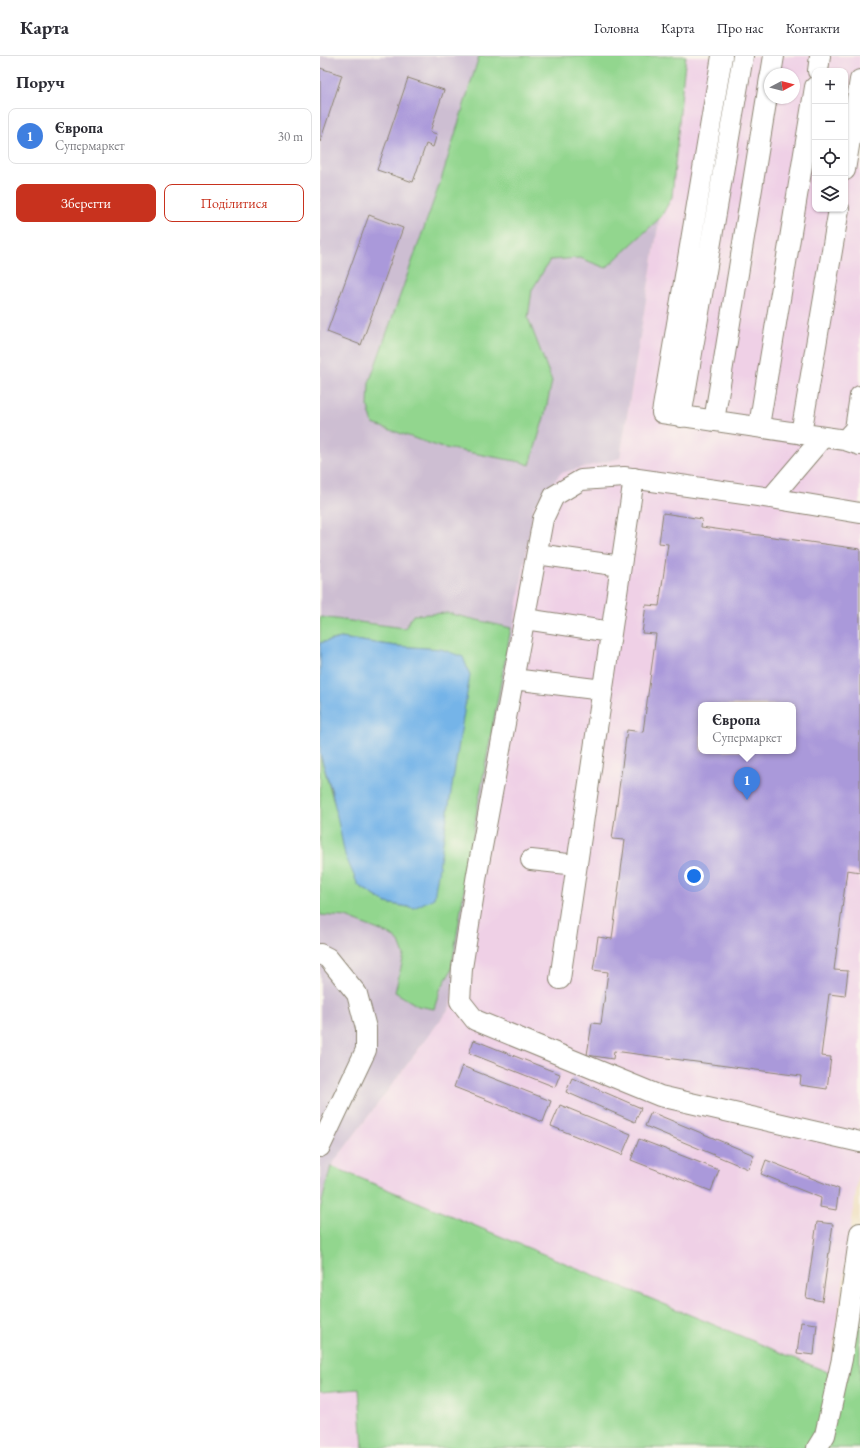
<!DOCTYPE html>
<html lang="uk">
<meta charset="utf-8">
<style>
:root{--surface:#fff;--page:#f7f7f7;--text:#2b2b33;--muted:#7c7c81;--line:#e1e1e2;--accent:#c8321e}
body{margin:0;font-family:"EB Garamond",serif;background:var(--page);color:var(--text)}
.controls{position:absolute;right:12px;top:12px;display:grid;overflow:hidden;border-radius:8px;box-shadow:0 1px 3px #0004}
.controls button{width:36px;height:36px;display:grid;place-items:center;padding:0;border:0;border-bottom:1px solid var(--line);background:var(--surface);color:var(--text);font:20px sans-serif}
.compass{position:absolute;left:444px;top:12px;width:36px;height:36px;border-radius:50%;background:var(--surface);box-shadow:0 1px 3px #0004;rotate:83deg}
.you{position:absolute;left:374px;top:820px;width:14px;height:14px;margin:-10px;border:3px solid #fff;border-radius:50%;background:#1a73e8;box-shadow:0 0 0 6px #1a73e833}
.badge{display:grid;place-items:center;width:26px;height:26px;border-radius:50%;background:var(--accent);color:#fff;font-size:13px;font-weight:700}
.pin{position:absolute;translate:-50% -33px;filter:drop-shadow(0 1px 2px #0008)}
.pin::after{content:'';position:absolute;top:21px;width:14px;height:12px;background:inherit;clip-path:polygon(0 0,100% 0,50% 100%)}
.popup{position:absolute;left:378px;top:646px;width:98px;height:52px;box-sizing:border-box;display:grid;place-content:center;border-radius:8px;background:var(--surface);filter:drop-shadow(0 1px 3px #0005);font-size:13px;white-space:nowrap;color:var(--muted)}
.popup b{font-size:15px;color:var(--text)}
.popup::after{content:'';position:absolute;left:50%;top:100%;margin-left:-8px;border:8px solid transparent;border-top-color:var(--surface)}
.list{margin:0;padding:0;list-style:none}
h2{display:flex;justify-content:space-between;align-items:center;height:52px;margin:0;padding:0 16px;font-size:17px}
h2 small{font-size:13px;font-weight:400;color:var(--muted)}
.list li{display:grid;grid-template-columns:26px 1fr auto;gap:12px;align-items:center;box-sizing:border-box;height:56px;margin:0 8px 8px;padding:0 8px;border:1px solid var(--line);border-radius:8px}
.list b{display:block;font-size:15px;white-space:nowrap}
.list p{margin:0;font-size:13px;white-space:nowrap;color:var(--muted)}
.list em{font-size:13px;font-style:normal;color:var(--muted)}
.actions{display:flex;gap:8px;padding:12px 16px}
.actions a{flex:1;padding:9px 0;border:1px solid var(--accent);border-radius:8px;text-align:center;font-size:14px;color:var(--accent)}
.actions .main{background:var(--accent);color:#fff}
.icon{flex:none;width:22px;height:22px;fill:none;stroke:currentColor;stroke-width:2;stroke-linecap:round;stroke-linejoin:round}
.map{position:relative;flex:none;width:540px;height:1392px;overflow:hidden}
header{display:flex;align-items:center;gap:24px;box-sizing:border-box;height:56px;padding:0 20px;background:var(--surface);border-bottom:1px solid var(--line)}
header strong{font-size:19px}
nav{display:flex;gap:22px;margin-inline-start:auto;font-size:14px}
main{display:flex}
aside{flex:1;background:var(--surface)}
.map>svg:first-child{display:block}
.built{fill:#efd0e6;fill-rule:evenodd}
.industrial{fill:#cdbed2}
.green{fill:#92d68e;stroke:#5e805c}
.water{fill:#74b4e8;stroke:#50708a}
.building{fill:#aa99da;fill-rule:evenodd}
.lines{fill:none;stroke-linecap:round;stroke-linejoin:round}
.minor-casing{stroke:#8c8472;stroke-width:22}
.minor{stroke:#fff;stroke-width:20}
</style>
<header>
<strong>Карта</strong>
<nav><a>Головна</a><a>Карта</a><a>Про нас</a><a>Контакти</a></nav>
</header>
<main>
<aside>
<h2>Поруч<small></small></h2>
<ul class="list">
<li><span class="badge" style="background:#3f7fe0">1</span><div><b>Європа</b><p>Супермаркет</p></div><em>30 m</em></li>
</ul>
<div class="actions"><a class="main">Зберегти</a><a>Поділитися</a></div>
</aside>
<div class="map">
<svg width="540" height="1392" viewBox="0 0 540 1392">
<rect width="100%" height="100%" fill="#fbf7ec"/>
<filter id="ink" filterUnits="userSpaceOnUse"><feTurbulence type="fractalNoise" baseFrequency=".025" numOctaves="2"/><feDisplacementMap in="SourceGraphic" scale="8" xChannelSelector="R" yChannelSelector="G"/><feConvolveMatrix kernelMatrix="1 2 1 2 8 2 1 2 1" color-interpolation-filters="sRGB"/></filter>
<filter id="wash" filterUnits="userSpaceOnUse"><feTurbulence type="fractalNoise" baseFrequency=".012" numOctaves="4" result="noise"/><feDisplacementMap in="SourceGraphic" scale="16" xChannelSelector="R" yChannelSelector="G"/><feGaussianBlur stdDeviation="0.9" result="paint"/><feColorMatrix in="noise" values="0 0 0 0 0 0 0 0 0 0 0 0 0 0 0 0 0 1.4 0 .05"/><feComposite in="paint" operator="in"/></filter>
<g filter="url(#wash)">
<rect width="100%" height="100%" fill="#eddcb9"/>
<path class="built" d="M366 0H540V1110L510 1317 11 1110 130 951 214 450 240 417 300 402ZM495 15H525V153H495ZM450 18H474V42H450ZM381 649H473V695H381Z
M39 1333 43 1392H0V1336Z"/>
<path class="industrial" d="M0 0H366L300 402 241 417 214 450 130 951 11 1110 0 1154Z"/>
<path class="green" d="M159 0H366L363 24 352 141 341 161 286 212 260 202 230 204 212 234 208 262 232 325 225 358 210 409 201 406 120 391 53 368 48 351 49 327 121 124Z
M127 557 191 572 158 748 131 915 120 934 114 953 98 950 75 936 84 899 79 886 71 879 26 861 0 859V698L38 829 66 847 94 852 121 593 76 590 21 582 0 587V561L85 572 93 559Z
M11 1110 527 1324 540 1229V1392H43L39 1333 0 1336V1154Z"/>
<path class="water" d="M21 582 76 590 121 593 143 601 150 619 114 842 94 852 66 847 38 829 25 799 12 736 0 698V587Z"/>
<g id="blocks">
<path class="building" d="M0 12 22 19 0 86Z
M88 22 124 34 110 76 117 78 113 91 106 88 93 126 57 114Z
M49 159 83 172 41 289 7 276Z
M343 457 382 463 381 471 540 493V816L527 814 514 914 528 915 525 940 509 938 501 1000 511 1001 507 1033 480 1029 481 1020 294 995 293 1003 267 999 272 967 281 968 288 916 273 914 278 881 292 883 305 784 292 783 307 674 323 676 336 578 322 577 326 549 339 550 348 488 339 487ZM381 649H473V695H381Z
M154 984 240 1018 235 1031 149 997Z
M142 1010 231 1045 223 1066 134 1031Z
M252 1022 321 1052 315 1066 246 1036Z
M240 1049 311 1078 302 1099 231 1070Z
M331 1056 434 1099 428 1113 325 1070Z
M319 1083 399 1114 391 1135 311 1104Z
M446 1104 519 1133 516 1154 500 1151 501 1142 441 1118Z
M497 1166 513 1168 502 1245 486 1242Z
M481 1266 497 1268 494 1299 477 1297Z"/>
</g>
</g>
<g filter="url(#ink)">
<use href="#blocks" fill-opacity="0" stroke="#8c8472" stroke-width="1"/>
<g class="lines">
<defs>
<path id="minor" d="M402 0 342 357 525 384 540 389
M498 15 500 0
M451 18 454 0
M525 114 540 24
M361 361 423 0
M394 365 450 22
M439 370 495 31
M481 378 519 153
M503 381 451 442 540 457
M525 384 535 373 540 340
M451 442 304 421 261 424 234 440 223 463 157 818 142 912 140 945 155 964 340 1040 540 1086
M217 498 301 510
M205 563 291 576
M193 623 283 634
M211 804 257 809
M0 898 8 902 37 938 46 972V994L0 1091
M240 923 314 422
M497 1392 505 1379 522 1303 540 1177"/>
</defs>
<use href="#minor" class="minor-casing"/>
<use href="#minor" class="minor"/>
</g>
</g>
</svg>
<div class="controls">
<button>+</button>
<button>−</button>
<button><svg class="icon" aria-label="locate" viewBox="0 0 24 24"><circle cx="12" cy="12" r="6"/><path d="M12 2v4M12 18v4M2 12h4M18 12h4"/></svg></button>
<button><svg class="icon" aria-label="layers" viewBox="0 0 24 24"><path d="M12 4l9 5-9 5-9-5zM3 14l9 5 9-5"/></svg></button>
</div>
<svg class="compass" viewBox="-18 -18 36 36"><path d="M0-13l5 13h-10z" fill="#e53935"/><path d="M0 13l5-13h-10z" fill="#7c7c81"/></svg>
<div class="you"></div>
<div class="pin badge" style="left:427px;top:744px;background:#3f7fe0">1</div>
<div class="popup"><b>Європа</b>Супермаркет</div>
</div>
</main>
